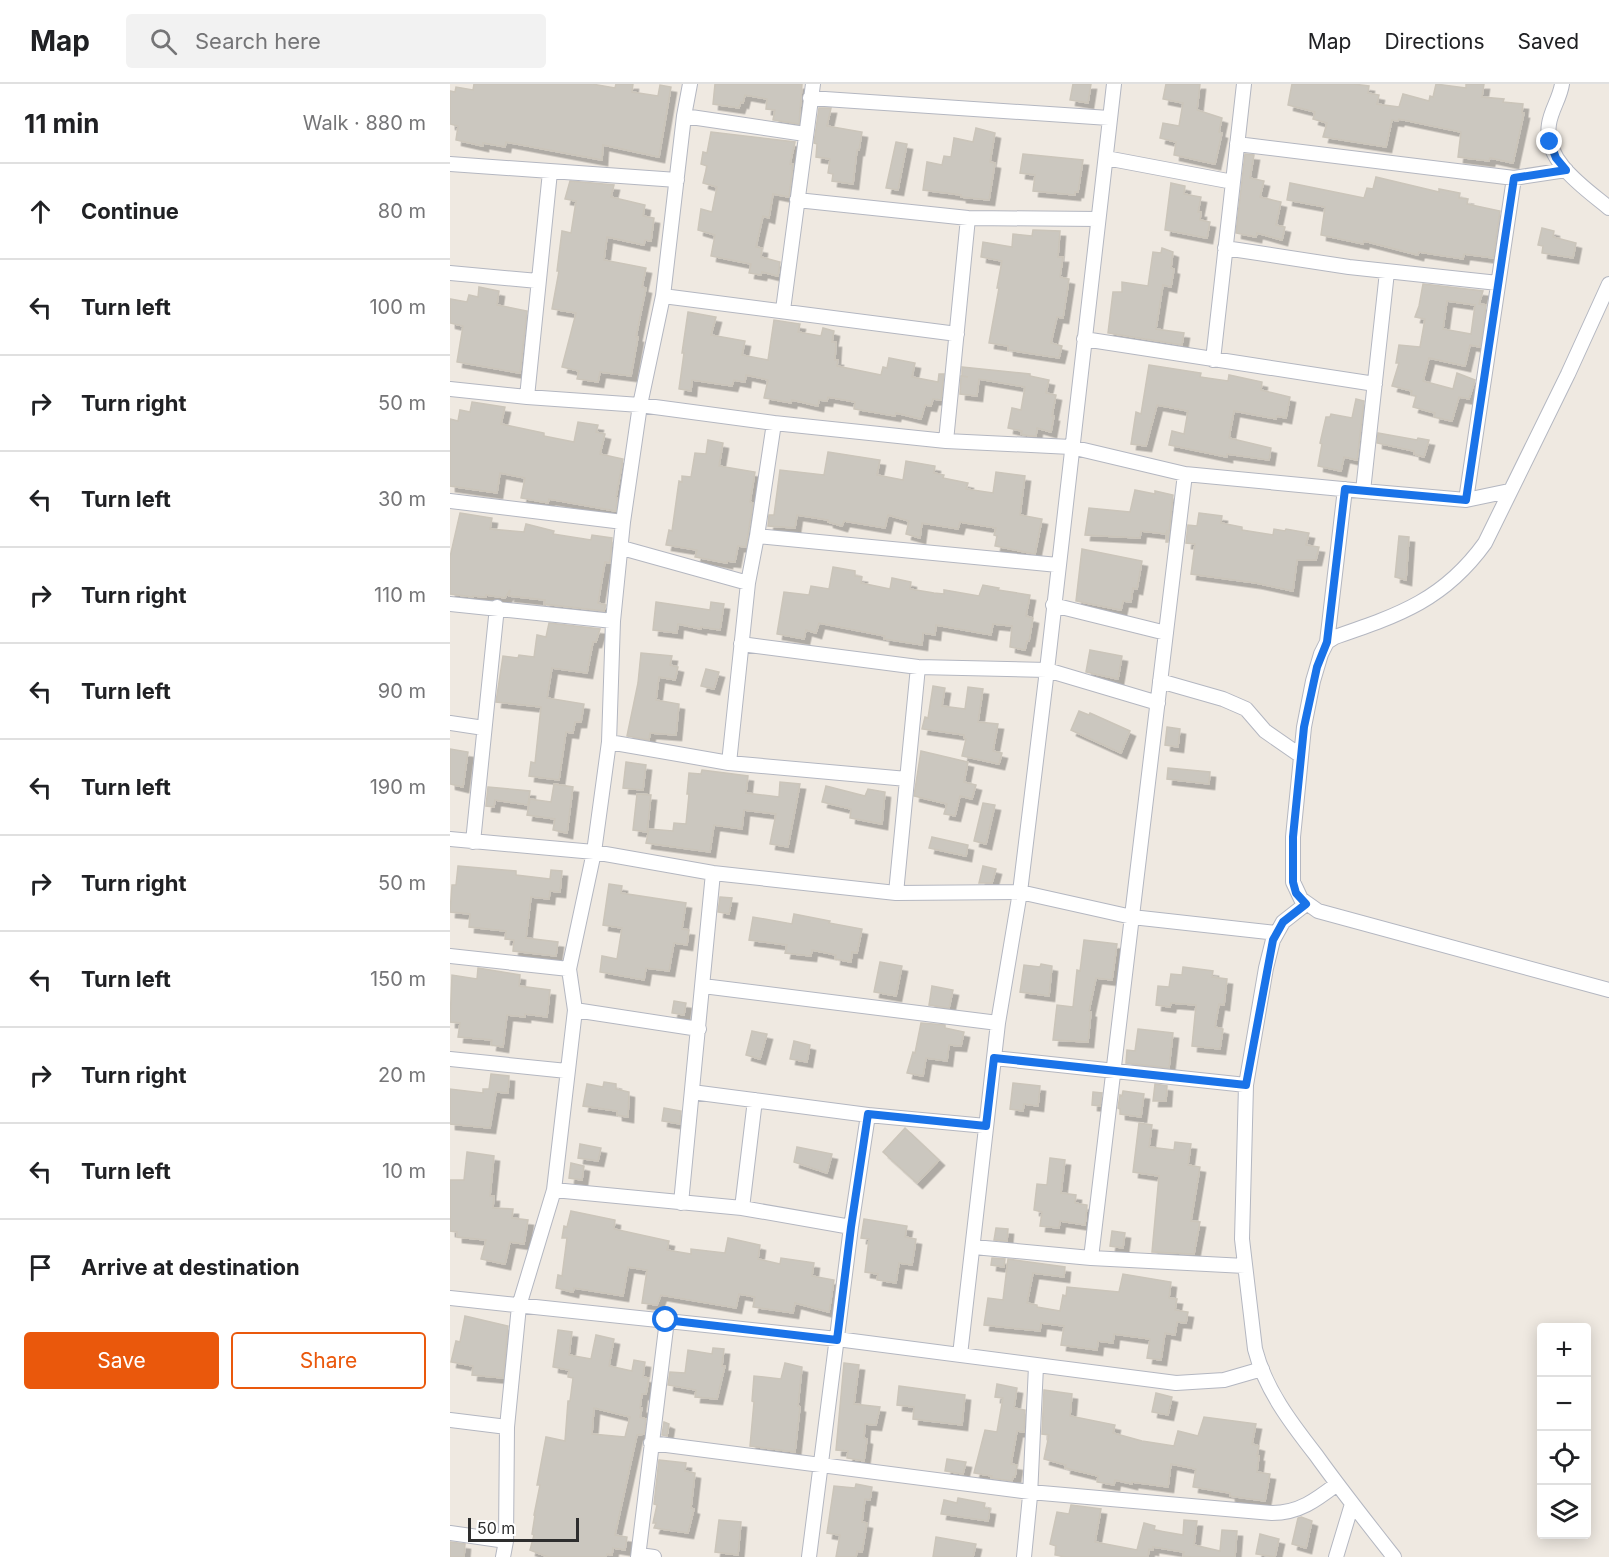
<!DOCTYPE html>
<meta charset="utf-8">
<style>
:root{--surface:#fff;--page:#f2f2f2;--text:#202124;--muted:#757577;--line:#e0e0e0;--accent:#ea580c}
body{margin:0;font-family:Inter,sans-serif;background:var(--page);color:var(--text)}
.controls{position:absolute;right:18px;bottom:18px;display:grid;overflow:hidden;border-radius:6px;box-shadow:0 3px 15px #0003}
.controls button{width:54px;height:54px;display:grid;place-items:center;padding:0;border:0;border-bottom:2px solid var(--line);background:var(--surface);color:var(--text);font:30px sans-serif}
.scale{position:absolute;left:18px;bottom:15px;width:111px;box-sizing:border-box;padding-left:6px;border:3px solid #2e2e2e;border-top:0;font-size:16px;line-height:21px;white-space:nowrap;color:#2e2e2e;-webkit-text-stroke:4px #fff;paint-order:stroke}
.stop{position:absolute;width:18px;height:18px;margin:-14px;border:4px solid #1a73e8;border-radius:50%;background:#fff}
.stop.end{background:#1a73e8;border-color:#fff;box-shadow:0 2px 6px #0008}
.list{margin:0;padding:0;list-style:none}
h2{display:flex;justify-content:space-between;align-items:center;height:78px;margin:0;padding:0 24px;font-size:26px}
h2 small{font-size:20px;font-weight:400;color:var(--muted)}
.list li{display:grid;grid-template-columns:39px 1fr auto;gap:18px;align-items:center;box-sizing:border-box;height:96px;padding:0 24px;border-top:2px solid var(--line)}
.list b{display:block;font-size:22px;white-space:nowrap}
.list em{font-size:20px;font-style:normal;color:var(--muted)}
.actions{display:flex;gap:12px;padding:18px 24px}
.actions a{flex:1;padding:14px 0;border:2px solid var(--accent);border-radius:6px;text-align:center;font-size:21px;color:var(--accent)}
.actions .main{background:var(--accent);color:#fff}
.icon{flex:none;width:33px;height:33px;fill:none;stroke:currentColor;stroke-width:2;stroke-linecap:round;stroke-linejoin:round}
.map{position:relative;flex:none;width:1159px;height:1473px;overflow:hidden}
header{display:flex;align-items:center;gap:36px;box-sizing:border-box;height:84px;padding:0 30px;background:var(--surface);border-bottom:2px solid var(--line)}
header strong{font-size:28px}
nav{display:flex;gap:33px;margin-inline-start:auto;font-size:21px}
.search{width:420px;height:54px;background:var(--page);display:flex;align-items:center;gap:15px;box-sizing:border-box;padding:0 21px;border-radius:6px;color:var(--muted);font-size:22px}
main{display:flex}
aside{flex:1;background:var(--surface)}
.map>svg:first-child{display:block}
.building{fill:#cbc7bf;stroke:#cbc5ba;stroke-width:1.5;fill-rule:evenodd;filter:url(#shadow)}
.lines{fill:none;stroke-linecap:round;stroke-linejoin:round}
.minor-casing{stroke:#b4b7c1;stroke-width:16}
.minor{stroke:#fff;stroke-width:14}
.route{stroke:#1a73e8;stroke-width:8}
</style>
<header>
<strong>Map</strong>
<div class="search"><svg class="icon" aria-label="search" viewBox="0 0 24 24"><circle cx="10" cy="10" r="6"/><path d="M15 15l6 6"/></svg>Search here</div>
<nav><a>Map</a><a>Directions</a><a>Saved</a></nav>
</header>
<main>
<aside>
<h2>11 min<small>Walk · 880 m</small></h2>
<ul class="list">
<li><svg class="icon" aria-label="ahead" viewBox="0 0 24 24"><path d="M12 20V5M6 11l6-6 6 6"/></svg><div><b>Continue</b></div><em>80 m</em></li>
<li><svg class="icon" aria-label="left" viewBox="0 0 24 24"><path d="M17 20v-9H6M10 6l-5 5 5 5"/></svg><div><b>Turn left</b></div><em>100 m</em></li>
<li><svg class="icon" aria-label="right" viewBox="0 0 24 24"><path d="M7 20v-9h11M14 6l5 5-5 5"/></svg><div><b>Turn right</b></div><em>50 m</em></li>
<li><svg class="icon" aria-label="left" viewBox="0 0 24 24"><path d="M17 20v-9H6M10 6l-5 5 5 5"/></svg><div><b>Turn left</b></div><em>30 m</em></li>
<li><svg class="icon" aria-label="right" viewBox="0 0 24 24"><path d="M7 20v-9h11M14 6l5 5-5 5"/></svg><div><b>Turn right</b></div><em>110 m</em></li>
<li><svg class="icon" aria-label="left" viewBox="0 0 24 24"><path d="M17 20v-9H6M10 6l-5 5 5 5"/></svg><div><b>Turn left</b></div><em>90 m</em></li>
<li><svg class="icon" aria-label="left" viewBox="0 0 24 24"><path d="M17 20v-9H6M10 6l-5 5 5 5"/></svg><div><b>Turn left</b></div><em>190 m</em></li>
<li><svg class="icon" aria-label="right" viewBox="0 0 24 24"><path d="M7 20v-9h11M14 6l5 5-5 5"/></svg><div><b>Turn right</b></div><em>50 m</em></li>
<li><svg class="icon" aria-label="left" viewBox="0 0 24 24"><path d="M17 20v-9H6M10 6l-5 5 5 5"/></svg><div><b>Turn left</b></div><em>150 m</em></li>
<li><svg class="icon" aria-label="right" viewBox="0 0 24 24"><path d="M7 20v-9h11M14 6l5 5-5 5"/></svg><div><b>Turn right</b></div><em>20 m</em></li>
<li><svg class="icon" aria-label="left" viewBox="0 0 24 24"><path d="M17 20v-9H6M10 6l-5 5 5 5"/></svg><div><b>Turn left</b></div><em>10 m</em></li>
<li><svg class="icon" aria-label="arrive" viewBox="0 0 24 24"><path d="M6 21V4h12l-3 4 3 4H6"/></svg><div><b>Arrive at destination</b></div></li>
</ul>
<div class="actions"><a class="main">Save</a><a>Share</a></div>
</aside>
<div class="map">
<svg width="1159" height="1473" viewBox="0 0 1159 1473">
<defs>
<filter id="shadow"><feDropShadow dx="5.5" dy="5.5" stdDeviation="0" flood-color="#0004"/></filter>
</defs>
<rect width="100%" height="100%" fill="#efe9e1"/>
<path class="building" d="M24 0H142L165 4 166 0H183L182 8 208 12 210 1 221 3 209 73 153 61 152 76 56 58 55 63 33 59V62L6 56 8 42 0 40V7L5 8 6 3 23 6Z
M265 0H352L349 40 323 36 325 26 316 25 317 15 295 11 293 19 291 18 289 24 263 20Z
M623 0H641L638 19 620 16Z
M716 0H750L747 26 772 34 769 48 772 49 765 80 724 71 726 58 710 54 713 39 729 42 733 19 713 15Z
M842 0H903L919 2 918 9 929 11 927 20 949 23 953 10 979 17 980 12 983 13 986 0 1016 4V0H1034L1032 13 1054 15 1053 18 1073 20 1072 29H1074L1063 79 1040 74 1039 77 1008 73 1011 48 949 35 948 37 942 36 936 63 873 53 877 39 863 35 865 28 838 21Z
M369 24H381L377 42 412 48 409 66H407L403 100 382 97 383 90 378 89 380 75 366 73 367 60 364 59Z
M526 44 545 49 540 78 545 79 539 116 511 113V111L473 106 477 78 492 81 494 72 501 73 504 54 523 58Z
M261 48 345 58 340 80H343L339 113 323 110 319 134 313 132 306 163 312 164 311 173 330 178 328 192 312 188 311 191 299 189 301 180 261 172 265 151 248 146 251 125 262 128 267 103 253 99 257 82 251 80 253 68 257 69Z
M446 58 457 60 448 106 436 104Z
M573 70 633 76 628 108H625V111L583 107 585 91 570 89Z
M795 70 804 71 800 94 814 97 810 113 831 118 826 141 835 143 832 156 807 149 806 153 786 149Z
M926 93 989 108V105L1010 109 1009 114 1018 115 1017 120 1050 127 1043 174 1014 170 1013 175 969 168 968 171 914 157 913 160 871 151 875 123 837 116 840 99 914 114 917 104 923 105Z
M120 97 164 101 161 113 195 121 193 132 204 134 201 157 195 156 194 161 157 153 154 176 196 184 192 203 196 204 186 253H188L181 292 150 288 148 298 127 295 129 287 112 283 126 229 102 225 109 187H107L112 147 121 149 126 117 115 115Z
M721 99 735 102 734 110 751 113 748 128H751L750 136 760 138 757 154 715 146Z
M1092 144 1104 147 1103 153 1126 159 1123 174 1092 169 1093 162 1088 161Z
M583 146 610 147 608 173H613L610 193 619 195 613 234 607 233 601 259 612 262 609 274 558 266V262L539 259 549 204H547L552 177 531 173 533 158 562 163 563 150 582 152Z
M712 164 723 168 721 184 724 185 721 203 713 201 706 245 734 249 732 261 658 249 663 208H672V198L698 202 703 168 711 169Z
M973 200 1033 207 1029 220 1036 221 1030 263 1020 261 1015 282 979 274 973 297 1003 305 1007 289 1025 296 1019 315 1009 313 1002 337 984 333 985 329 963 323 966 312 961 311 962 307 942 302 949 279H946L949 261 970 263 975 235 965 233 969 222ZM997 217 1025 221 1021 250 993 245Z
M29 203 49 207 47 221 77 227 70 289 7 278 13 242 0 239V215L17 218 19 211 28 213Z
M238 228 266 233 261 251 295 257 292 271 318 276 324 236 350 240 348 248 371 252 373 244 384 247 382 258H386L385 276H388L387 282 431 291 433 283 437 284 439 274 465 279 462 293 488 298 489 290H494L491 316 483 315 481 322 475 321 471 335 446 329 445 332 404 325 405 318 378 313 377 317 369 316 368 322 342 316 341 319 314 314 318 296 296 291 295 298 284 296 282 302 242 296 241 307 229 305 234 269H232Z
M699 281 751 289 750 293 778 297 779 291 812 298 811 306 840 313 836 334 827 332 826 335 784 327 779 354 821 364 819 376 777 370V373L719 361 722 347 734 350 738 327 707 321 696 362 681 360 686 328 691 330Z
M512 283 580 290V292L599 296 596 309 606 311 602 332H604L601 348 587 344 586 352H580L571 350 572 347 558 344 562 324 571 326 575 303 529 295 527 312 510 310 511 292 518 293 512 292Z
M906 315 914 317 907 376 894 373 891 387 868 382 872 360 870 359 876 333H880L881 330 902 334Z
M22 318 55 323 51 340 94 349V352L124 358 128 338 148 341 146 348 155 350 150 370 173 375 166 413 167 414 166 427 99 415 98 419 71 414 75 394 50 389 47 409 0 402V335L8 337 10 326 20 328Z
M928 349 967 356 968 354 979 356 974 373 964 370V367L927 359Z
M258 356 273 359 269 382 305 388 300 418 303 419 296 463 288 462 285 478 277 477V479L245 473 247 466 216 461 219 446 222 447 229 397 232 398V392L241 393 245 369 256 370Z
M378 368 430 376 427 391 453 396 456 377 485 382 484 389 494 391 493 394 518 399 516 405 543 409 546 388 575 392 570 431 592 435 585 470 545 462 547 452 544 451 546 444 510 438 508 445 472 439 470 454 456 450 459 437 438 431 435 444 394 437 392 442 378 438V436L347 431 345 444 318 442 319 431H324L330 386 374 391Z
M685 406 705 410V407L723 411 718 458H716L717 446 716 450 691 447 690 454 635 451 639 424 680 428Z
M10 429 42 434 40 445 74 448 76 440 104 447 103 450 141 456 142 451 162 454 160 479 155 478 148 519 156 521 154 527 94 520 95 516 59 512 60 506 55 514 36 511V513L23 512V513L0 510V473Z
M749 429 772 432 771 439 792 443V446L823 451 824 445 835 447 836 445 859 449 856 461 869 463 866 476H847L843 507 806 499 741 490 745 460 736 459 738 441 747 442Z
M949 452 959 453 956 496 945 493Z
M632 465 692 477 687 505 683 504 681 518 673 517 671 526 626 517Z
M383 483 405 487V492L412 493 411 499 440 505 442 494 461 498 460 505 484 509 494 510V506L529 512 533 501 549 504 548 506 580 511 576 532 583 534 579 557H577L575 566 560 563 562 542 543 540 541 551 486 541 485 551 473 549 472 561 434 555 435 552 369 539 366 549 356 546 354 555 327 550 334 508 359 511 361 502 379 505Z
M206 518 260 526 261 518 274 520 270 546 251 543V545L228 540 227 549 203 546Z
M99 539 150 545 146 558H143L137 589 102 584 97 614 134 620 131 638H125L123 649 116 648 109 696 79 692 81 678 85 679 91 623 46 618 53 572 68 574 69 571 84 573 87 551 96 553Z
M640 566 672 572 668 595 636 588Z
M191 569 222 572 220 581 228 583 225 596 209 593 206 616 229 620 226 651 200 649 199 656 177 652 188 599Z
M256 585 269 588 264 605 251 602Z
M483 602 495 604 492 622 515 625 518 603 533 605 528 638 548 640 543 667 552 669 549 680 512 672 516 655 514 654V651L472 645 475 633 478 634Z
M629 627 639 631 640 629 680 647 671 669 621 646Z
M717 643 730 645 728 663 715 661Z
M0 665 18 668 13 703 0 700Z
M471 667 518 678 514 698 526 701 522 715 510 712 505 732 494 730 497 720 464 712Z
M176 678 196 681 193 706 173 704Z
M718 684 760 688 759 700 717 695Z
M252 686 298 692 296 709 329 713 330 698 350 700 338 763 320 760 326 730 294 726 292 745 264 741 260 768 196 759 199 745 223 747 224 739 236 740 239 710H237L239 689 251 690Z
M104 700 123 703 117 749 103 746 105 735 77 731 80 715 101 718Z
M376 702 415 712 418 705 435 708 432 740 400 734 401 725 372 718Z
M38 703 80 707 78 721 45 716 44 723 36 722Z
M187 710 201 711 197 748 183 746Z
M533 719 545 721 536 760 524 757Z
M482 753 518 761 516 772 479 764Z
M8 782 66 787V791L100 795 101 786 112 787 110 808 100 807 99 815 81 813 76 854 108 858 106 872 63 867 64 856 55 855 56 847 19 843 20 830 0 828 2 801H6Z
M533 782 546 785 542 799H529Z
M159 800 172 802 171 809 236 819 232 845 239 846 237 861 224 859 219 887 196 884 194 896 150 888 152 872 167 875 172 844 153 841Z
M270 813 282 814 279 830 268 828Z
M344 830 380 837 379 839 412 845 407 869 402 868 401 878 385 875 386 871 362 866 361 872 335 869 337 861 299 856 303 833 342 840Z
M634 856 667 860 662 896 646 894 639 927 641 928 638 958 603 956 607 921 623 923 627 886 630 887Z
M430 878 452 882 446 912 424 908Z
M591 880 602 882 599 912 570 908 574 881 590 883Z
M733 883 763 887 762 893 777 895 774 921 769 920 765 943 773 945 770 965 742 962 746 921 721 919 720 923 706 921 708 902 719 903 721 890 732 891Z
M28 884 70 891 69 902 100 906 97 933 75 930V933L57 931 53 963 41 961 42 956 8 953 10 939 0 938 2 891 27 895Z
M482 902 503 906 499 924 479 921Z
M224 917 236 919 234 931 222 929Z
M471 939 495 941V944L514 948 511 962 499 961 497 977 476 974 473 992 457 989 463 968 465 969Z
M688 945 723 949 719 984 676 979 677 966 685 967Z
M302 947 317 950 310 975 296 971Z
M344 957 360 961 357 978 340 975Z
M41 990 59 992 58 1009 46 1008 40 1044 0 1040V1005L33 1009V1005H39Z
M154 998 166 1000V1005L179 1008 178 1033 167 1031V1027L133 1022 137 1000 153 1003Z
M563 999 590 1002 588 1022 574 1020 573 1027 560 1025Z
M705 1000 717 1002 716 1017H703Z
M673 1007 694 1010 691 1033 670 1030V1025L668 1024 670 1011 672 1012Z
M643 1008 652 1009 650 1022 642 1021Z
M214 1024 231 1027 230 1040 212 1037Z
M689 1039 702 1041 699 1063 724 1066 725 1058 741 1060 738 1081 750 1083 741 1137 750 1138 744 1170 702 1168 709 1092 683 1088Z
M455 1044 489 1076 467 1099 433 1068Z
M130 1060 151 1064 148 1077 128 1074Z
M347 1063 382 1070 377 1089 344 1078Z
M17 1068 44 1072 40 1112H44L43 1124 63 1125 62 1134 78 1136 74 1160 60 1158 55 1180 31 1175 36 1156 7 1153V1148L0 1147V1096H14Z
M600 1074 615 1076 611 1109 626 1111 625 1119 637 1121 635 1141 610 1137 609 1144 590 1142 592 1128 584 1126 587 1100 597 1101Z
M121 1079 134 1082 132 1096 119 1094Z
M121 1127 165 1136 164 1145 219 1157 217 1166 241 1170V1165L275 1169 278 1154 310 1161 308 1175 330 1180 331 1174 364 1179 362 1192 384 1196 379 1228 345 1219 343 1229 303 1223 305 1213 289 1210 286 1224 211 1211 207 1221 192 1219 197 1186 178 1183 173 1212 124 1204 123 1208 106 1204 108 1191 112 1192 117 1154H112L114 1142 117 1143Z
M414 1135 457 1142 455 1153 466 1155 462 1181 449 1179 446 1199 427 1196 428 1190 415 1188 419 1155 411 1154Z
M546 1144 558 1145 557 1157 544 1156Z
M662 1147 675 1149 673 1164 660 1162Z
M542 1174 555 1175 554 1183 541 1181Z
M558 1175 615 1183 614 1193 583 1189 577 1219 587 1221V1223L610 1227 613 1211 616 1212 617 1203 669 1208 673 1190 721 1198 719 1214 727 1215 725 1226 738 1228 736 1239 727 1238 725 1251 715 1249 711 1276 697 1274 700 1255 664 1250 663 1259 648 1257 647 1266 611 1261 614 1242 591 1239 590 1247 534 1241 538 1214 553 1216Z
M15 1232 58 1242 53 1294 22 1291 23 1282 1 1278 6 1257 10 1258Z
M108 1246 122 1248 119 1271 141 1275 146 1251 164 1255 159 1282 182 1287 184 1276 195 1278 193 1293 199 1294 196 1310H192L190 1324H192L190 1333 196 1335 194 1350 187 1351 165 1451 177 1453 175 1466 163 1464 162 1471 157 1470 156 1473H98L80 1466 84 1451 82 1450 85 1431H84L90 1401H87L96 1353 115 1357 118 1317H120L123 1294 118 1293 119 1286 103 1283ZM144 1324 180 1333 175 1353 142 1350Z
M263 1264 274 1265 272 1282H275L267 1315 245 1313 246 1306 218 1301 220 1288 235 1289 238 1266 262 1270Z
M335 1279 352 1283 348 1322 350 1323 345 1368 300 1362 304 1318 302 1317 304 1292 331 1295Z
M394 1279 409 1281 404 1320 430 1323 426 1341 415 1340 414 1354 417 1355 414 1377 397 1374 398 1367 386 1366Z
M547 1300 567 1304 564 1324 575 1326 574 1348 567 1347 561 1380 567 1381 565 1393H563L562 1397 541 1394 542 1392 524 1389 535 1346 547 1348 553 1314 545 1313Z
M449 1302 515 1311 512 1341 463 1335 464 1323 447 1321Z
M594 1306 622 1310 620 1332 665 1341 663 1349 692 1357 724 1362 728 1347 748 1352 754 1333 806 1340 802 1360 809 1362 807 1372H809L807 1388 820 1390 815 1417 780 1412V1409L743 1403 746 1385 721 1380 718 1403 682 1398V1400L665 1396 664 1401 647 1398 648 1392 615 1384 616 1381 594 1375 599 1351 592 1350Z
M706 1309 722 1313 718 1331 702 1328Z
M214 1338 219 1340 217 1352 212 1351Z
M497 1375 516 1378 513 1390 495 1387Z
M209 1376 236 1379 235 1387 245 1389 241 1424 244 1425 238 1449 204 1444 206 1439H203L207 1421 204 1420Z
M406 1400 422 1403 420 1416 415 1415 412 1438 417 1439 412 1468 407 1467 406 1473H386L390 1451 377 1449 384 1402 405 1404Z
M508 1414 535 1419 534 1424 540 1425 538 1437 491 1430 494 1416 507 1419Z
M621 1421 651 1425 645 1458 687 1466 694 1439 705 1442 704 1446 733 1451 734 1436 747 1437 744 1461 770 1467 772 1446 787 1447 785 1473H741L733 1472 734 1468 703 1463V1466L699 1465 698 1473H616L605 1471 606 1462 600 1460 607 1428 619 1430Z
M851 1433 862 1437 856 1464 842 1460 848 1434Z
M269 1436 291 1438 288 1471 265 1468Z
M810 1450 829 1455 825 1473 806 1470Z
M486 1453 526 1460 523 1473H483Z
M0 1458 15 1460 14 1473H0Z"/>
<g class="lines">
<defs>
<path id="minor" d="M1112 0C1110 14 1101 26 1099 40 1093 77 1135 104 1159 124
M360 14 659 34
M234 32 355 50
M787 60 1064 94 1116 86
M656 74 783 98
M0 80 227 96
M347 116 518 134 648 135
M775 164 899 183 1048 199
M0 189 88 197
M1159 200 1118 290 1035 459C994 516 949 531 885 553L877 558 871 570 863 597 854 643 843 753V798L851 815 868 827 1159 906
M213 212 507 250
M333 226 363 0
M634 255 925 300
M763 276 794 0
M0 305 77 313 190 321 324 339 496 357 621 363 735 390 913 407 1016 416 1059 407
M77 313 100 88
M496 357 518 134
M913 407 937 188
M1016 416 1064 94
M0 417 173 438
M307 452 608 481
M172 464 298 499
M0 520 163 537
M603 521 716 549
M877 558 895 405
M291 560 468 583 597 586 708 619
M710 597 773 615 796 625 815 647 851 672
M0 639 34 644
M159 658 279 679 457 695
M279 679 298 499 307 452 324 339
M0 755 144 768 263 789 446 809 570 808 682 833 826 849
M23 758 47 523
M446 809 468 583
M856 820 833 838 823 856 816 884 796 1001 792 1155 805 1265C815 1305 841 1339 866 1371 891 1406 918 1440 944 1473
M0 872 119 885
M253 902 548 939
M125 926 249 945
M544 974 796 1001
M0 975 117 987
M242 1008 418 1031 536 1042
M104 1106 292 1124 401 1143
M231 1119 263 789
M292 1124 305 1016
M524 1163 641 1174 795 1182
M641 1174 735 390
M0 1214 387 1255 726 1299 774 1296 812 1285
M510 1271 548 939 570 808 597 586 664 0
M0 1336 57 1343
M201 1359 580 1408 822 1429C849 1429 866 1416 887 1400
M0 1449 56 1457
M189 1471 204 1473
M53 1473 56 1457 57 1343 69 1222 104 1106 125 926 119 885 144 768 159 658 163 537 173 438 190 321 213 212 234 32 240 0
M188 1473 217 1236
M359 1473 401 1143 418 1031
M574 1473 580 1412 586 1282
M886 1473 902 1420"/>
</defs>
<use href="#minor" class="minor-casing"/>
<use href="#minor" class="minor"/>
</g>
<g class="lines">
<path class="route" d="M216 1236 387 1256 401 1143 418 1030 536 1042 544 974 796 1001 823 856 833 838 856 820 846 809 843 798V753L854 643 867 583 877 558 895 405 1016 416 1064 94 1116 86 1106 74 1100 58"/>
</g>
</svg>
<div class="controls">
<button>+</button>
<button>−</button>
<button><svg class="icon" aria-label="locate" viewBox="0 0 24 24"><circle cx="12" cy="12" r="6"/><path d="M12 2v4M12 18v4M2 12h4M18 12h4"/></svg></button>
<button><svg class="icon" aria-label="layers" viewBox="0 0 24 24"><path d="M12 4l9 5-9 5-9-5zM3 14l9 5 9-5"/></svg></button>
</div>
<div class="scale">50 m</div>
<div class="stop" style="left:216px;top:1236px"></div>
<div class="stop end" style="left:1100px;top:58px"></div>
</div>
</main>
